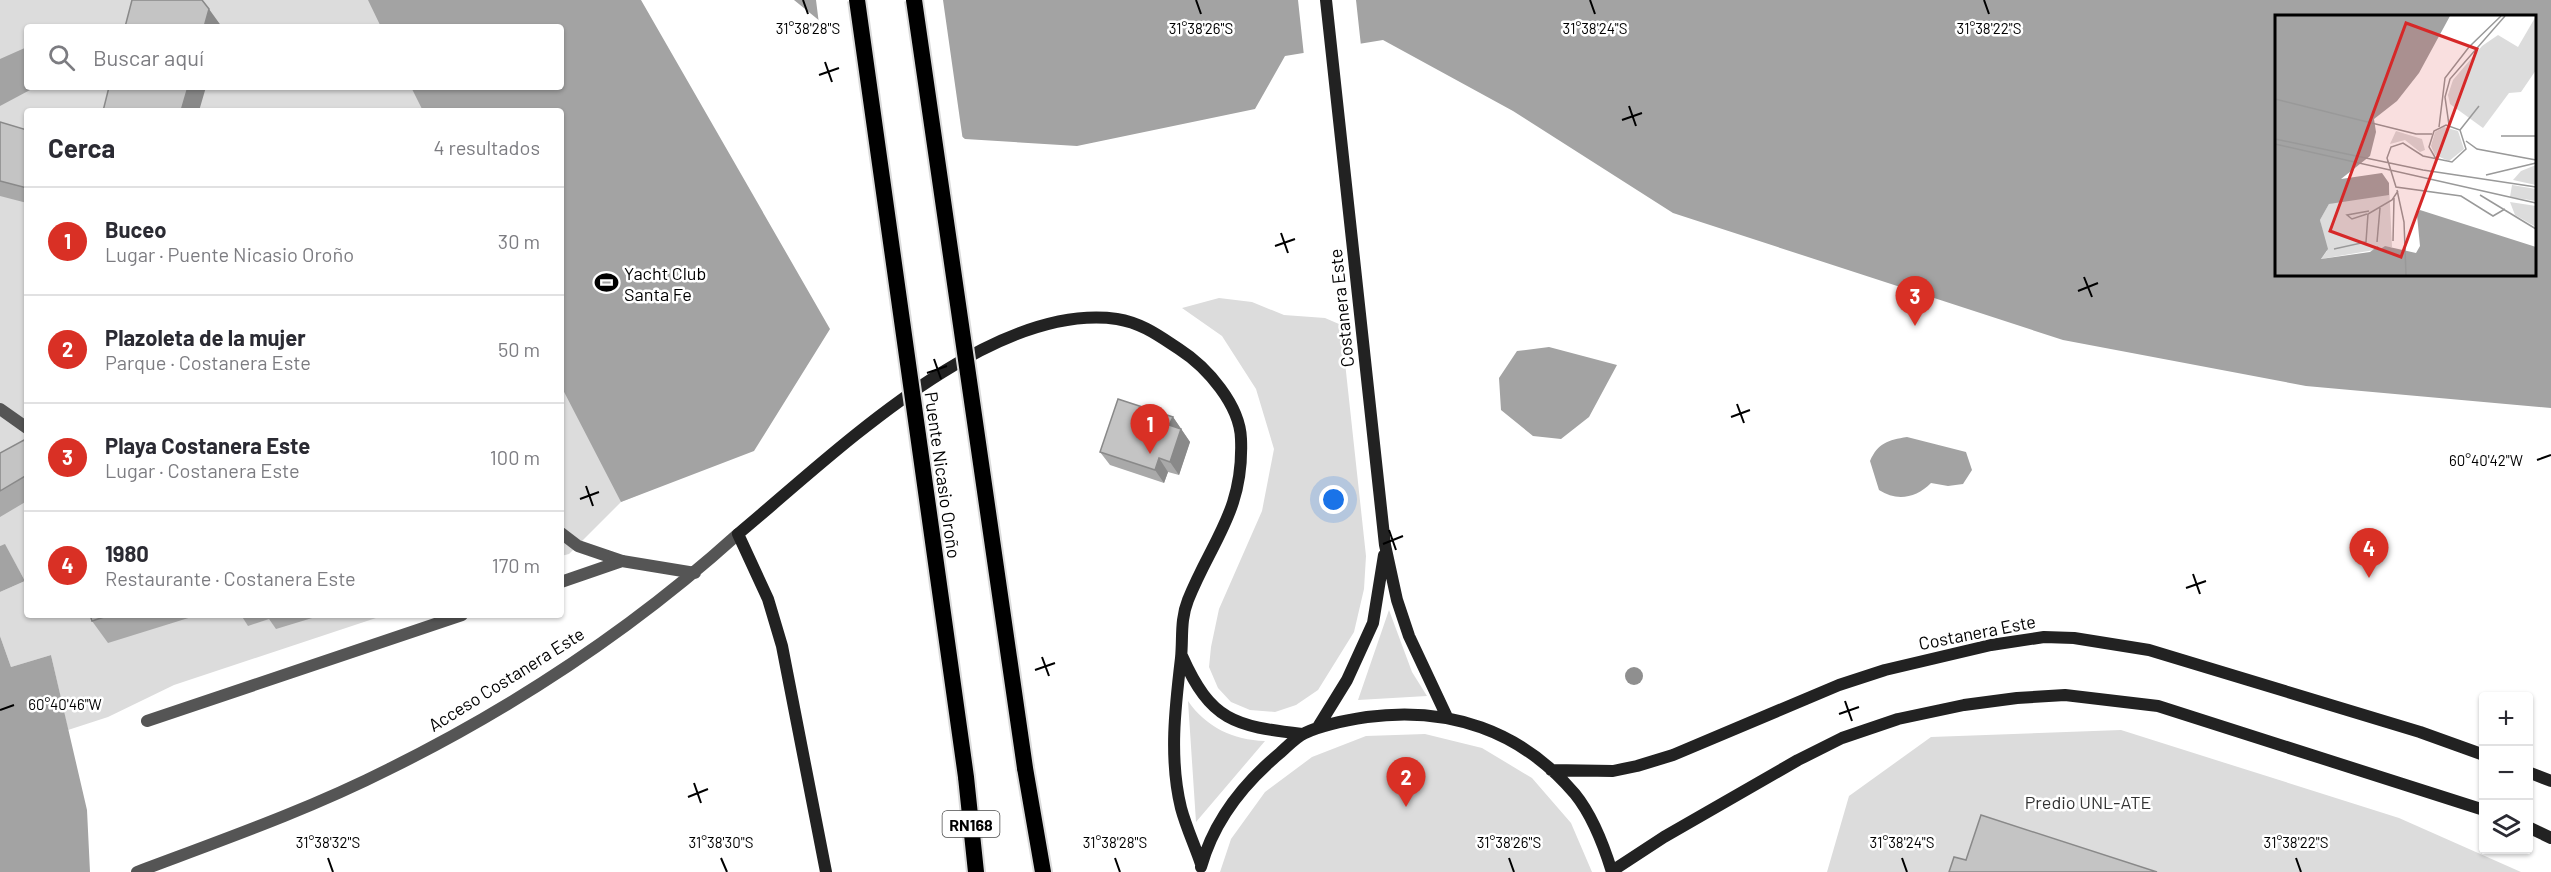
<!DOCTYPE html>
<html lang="es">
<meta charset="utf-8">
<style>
:root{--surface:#fff;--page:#f7f7f7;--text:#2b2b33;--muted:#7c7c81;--line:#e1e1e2;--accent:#d93025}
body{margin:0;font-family:Barlow,sans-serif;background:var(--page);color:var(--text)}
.controls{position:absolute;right:18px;bottom:18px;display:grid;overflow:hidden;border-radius:6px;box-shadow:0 2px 4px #0004}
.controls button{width:54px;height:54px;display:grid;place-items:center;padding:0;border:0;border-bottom:2px solid var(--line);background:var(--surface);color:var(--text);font:30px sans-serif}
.you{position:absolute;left:1334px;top:500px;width:21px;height:21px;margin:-15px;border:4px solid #fff;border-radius:50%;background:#1a73e8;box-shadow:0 0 0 9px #1a73e833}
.badge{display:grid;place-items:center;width:39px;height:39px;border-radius:50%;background:var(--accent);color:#fff;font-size:20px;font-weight:700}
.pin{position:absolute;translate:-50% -50px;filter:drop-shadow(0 2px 3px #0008)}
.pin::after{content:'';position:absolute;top:32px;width:21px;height:18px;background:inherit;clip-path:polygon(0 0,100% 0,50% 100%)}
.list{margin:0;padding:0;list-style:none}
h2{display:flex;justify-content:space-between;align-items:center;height:78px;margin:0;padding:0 24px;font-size:26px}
h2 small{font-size:20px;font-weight:400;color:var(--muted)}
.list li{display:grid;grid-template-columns:39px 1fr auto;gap:18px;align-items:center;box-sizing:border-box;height:108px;padding:0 24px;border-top:2px solid var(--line)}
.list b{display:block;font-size:22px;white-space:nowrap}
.list p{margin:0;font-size:20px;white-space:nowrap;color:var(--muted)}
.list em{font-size:20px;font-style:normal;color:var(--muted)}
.icon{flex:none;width:33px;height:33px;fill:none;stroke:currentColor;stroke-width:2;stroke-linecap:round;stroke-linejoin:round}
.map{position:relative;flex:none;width:2551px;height:872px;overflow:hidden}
.search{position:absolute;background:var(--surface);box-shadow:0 2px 4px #0004;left:24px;top:24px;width:540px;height:66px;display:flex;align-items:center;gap:15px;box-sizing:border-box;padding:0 21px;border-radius:6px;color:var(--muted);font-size:22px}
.panel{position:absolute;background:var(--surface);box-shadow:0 2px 4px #0004;left:24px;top:108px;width:540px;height:510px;border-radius:6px}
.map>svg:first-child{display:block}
.green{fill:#dcdcdc}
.water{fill:#a3a3a3;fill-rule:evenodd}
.pier{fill:#fff}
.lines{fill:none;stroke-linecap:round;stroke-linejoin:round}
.trunk-casing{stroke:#dbdbdb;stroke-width:20}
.service{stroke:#555;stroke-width:12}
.minor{stroke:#555;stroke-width:12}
.secondary{stroke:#222;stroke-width:12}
.trunk{stroke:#000;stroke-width:16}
.trunk-bridge-casing{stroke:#dbdbdb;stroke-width:20;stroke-linecap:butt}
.trunk-bridge{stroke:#000;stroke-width:16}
.tree{fill:#8f8f8f}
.wall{fill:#a9a9a9}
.shaded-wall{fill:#898989}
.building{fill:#c4c4c4;stroke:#898989;stroke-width:1.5}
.ticks{fill:none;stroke:#000;stroke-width:2}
.labels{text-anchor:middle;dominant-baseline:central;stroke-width:5;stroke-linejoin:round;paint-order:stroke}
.shield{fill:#fff;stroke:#4c4c4c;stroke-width:1.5}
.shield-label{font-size:16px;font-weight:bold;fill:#000}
.poi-label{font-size:18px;fill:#000;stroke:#fff;text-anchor:start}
.street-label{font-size:18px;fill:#000;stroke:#fff}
.park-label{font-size:18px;fill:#333;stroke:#fff}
.inset-road{fill:none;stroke:#999;stroke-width:1.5}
.view{fill:#d62828;fill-opacity:0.15;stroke:#d62828;stroke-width:3}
.inset-edge{fill:none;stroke:#000;stroke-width:3}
.ticks-label{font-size:15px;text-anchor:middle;fill:#000;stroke:#fff;stroke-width:5;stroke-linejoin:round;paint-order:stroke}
</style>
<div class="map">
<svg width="2551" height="872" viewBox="0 0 2551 872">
<rect width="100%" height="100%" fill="#fff"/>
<path class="green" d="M0 0H512L525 27H27V87H555L736 455 621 502 569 554 561 556V111H27V615H385L174 685 108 717 68 730 51 655 11 667 0 636V592L25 581 5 545 0 546Z
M1219 298 1252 302 1284 315 1325 318 1339 324 1343 344 1366 556 1364 589 1354 632 1318 690 1296 705 1275 712 1250 710 1231 702 1218 688 1209 667 1211 647 1219 609 1262 511 1274 449 1256 389 1222 336 1182 308Z
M1389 610 1412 672 1427 696 1358 700Z
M1188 701C1206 727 1233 740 1265 741L1196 822Z
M2121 730 2399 818 2521 872H1827L1849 796 1931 737Z
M1425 734 1482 748 1532 778 1571 823 1592 872H1220L1231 839 1265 792 1312 757 1366 736Z"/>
<path class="water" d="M368 0H641L830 329 754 451 621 502 561 386V111H423L411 87H561V27H381Z
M794 0H2551V408L2306 386 2063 340 1673 213 1513 111 1383 40 1285 56 1255 109 1077 146 965 139ZM2276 16H2534V274H2276Z
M27 47V87H46L30 90 0 106V59Z
M1549 347 1617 365 1589 417 1561 439 1533 436 1501 410 1499 378 1517 351Z
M1907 437 1966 452 1972 470 1963 484 1948 486 1931 483C1916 498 1897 502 1879 490L1870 461C1878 443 1888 440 1907 437Z
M5 544 25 581 0 592V546Z
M0 636 11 667 51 655 87 810 90 872H0Z"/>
<path class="pier" d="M816 0H943L963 141 819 24Z
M1298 0H1356L1361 46 1304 56Z"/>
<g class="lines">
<defs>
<path id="trunk" d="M1025 768 1043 872
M966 777 976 872"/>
</defs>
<use href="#trunk" class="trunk-casing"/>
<path class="service" d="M0 409 27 428
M561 533 578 546 622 561"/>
<path class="minor" d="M561 582 622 561 695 573
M147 721 462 615
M137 872C222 840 308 810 389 769 514 707 635 627 738 534"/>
<path class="secondary" d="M1326 0 1385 545 1397 600 1409 636 1447 717
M1182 656C1211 721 1234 726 1302 734
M1318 727 1347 680 1373 623 1384 555
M1551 770 1613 771 1637 766 1673 755 1839 685 1885 670 1991 645 2044 637 2074 638 2149 650 2420 732 2484 755
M2528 772 2551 781
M2528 827 2551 838
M1201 867C1214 820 1244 783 1280 753 1288 746 1296 737 1305 733 1324 724 1347 720 1367 717 1448 706 1521 730 1575 794 1592 815 1604 846 1612 872
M1612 871 1664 837 1798 760 1842 738 1898 719 1964 705 2017 698 2065 695 2158 706 2484 810
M826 872 782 646 768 599 738 534C831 457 988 301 1117 319 1142 323 1159 336 1179 349 1207 367 1240 405 1241 439 1244 511 1212 540 1188 600 1180 620 1183 638 1181 658 1175 708 1169 759 1181 808 1186 827 1195 846 1201 864"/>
<use href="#trunk" class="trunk"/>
<defs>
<path id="trunk-bridge" d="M857 0 966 777
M914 0 1025 768"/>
</defs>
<use href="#trunk-bridge" class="trunk-bridge-casing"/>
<use href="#trunk-bridge" class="trunk-bridge"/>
</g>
<circle class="tree" cx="1634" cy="676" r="9"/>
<path class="wall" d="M0 122 27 130V203L0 196Z
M1173 417 1190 442 1179 475 1168 472 1164 483 1110 465 1100 452Z
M27 445V501L0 517V453Z
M90 615H198L108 643 92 621Z
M241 615H322L276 629 269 619 248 626Z"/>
<path class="shaded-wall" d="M209 9 222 27H204Z
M188 87H206L199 111H181Z
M1173 417 1190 442 1179 475 1170 462 1169 425Z
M1159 458 1168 472 1164 483 1155 470Z"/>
<path class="building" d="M132 0H202L209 9 204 27H125Z
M109 87H188L181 111H103Z
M0 122 27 130V188L0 181Z
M1118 399 1173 417 1169 425 1181 429 1170 462 1159 458 1155 470 1100 452Z
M24 440 27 445V475L0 491V453Z
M90 615H110L92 621Z
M1981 815 2157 872H1949L1954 857 1966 860Z"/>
<path class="ticks" d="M803 0 808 14M1196 0 1201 14M1590 0 1595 14M1984 0 1989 14M825 62 832 82M819 75 839 68M1629 106 1636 126M1622 120 1642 113M1281 233 1288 253M1275 246 1295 239M2084 277 2092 297M2078 291 2098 283M934 359 941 379M927 373 947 366M1737 404 1744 423M1731 417 1750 410M2537 460 2551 455M586 486 593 506M580 499 599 492M1389 530 1396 550M1383 544 1403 536M2193 574 2200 594M2186 588 2206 581M1042 657 1049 676M1035 670 1055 663M1845 701 1852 721M0 710 14 705M1839 714 1859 707M694 783 701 803M688 797 708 789M328 858 333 872M721 858 727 872M1115 858 1120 872M1509 858 1514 872M1902 858 1907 872M2296 858 2301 872"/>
<defs>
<symbol id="stadium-bare" viewBox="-9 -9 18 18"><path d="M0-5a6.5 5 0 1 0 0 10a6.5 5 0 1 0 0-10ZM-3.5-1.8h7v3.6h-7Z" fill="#000" stroke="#fff" stroke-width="2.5" paint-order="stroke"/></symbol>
</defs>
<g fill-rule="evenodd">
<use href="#stadium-bare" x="590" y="266" width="33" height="33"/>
</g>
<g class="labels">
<rect class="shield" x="942.5" y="811" width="57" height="26" rx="4.5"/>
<g class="shield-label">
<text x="971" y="824">RN168</text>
</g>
<g class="poi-label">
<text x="624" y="273">Yacht Club<tspan x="624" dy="21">Santa Fe</tspan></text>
</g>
<g class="street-label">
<text transform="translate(1341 308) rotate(-96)">Costanera Este</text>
<text transform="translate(943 475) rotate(82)">Puente Nicasio Oroño</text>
<text transform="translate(1977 632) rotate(-11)">Costanera Este</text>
<text transform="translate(506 679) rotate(-32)">Acceso Costanera Este</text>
</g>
<g class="park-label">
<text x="2088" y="802">Predio UNL-ATE</text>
</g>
</g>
<g transform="translate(2275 15)">
<rect width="261" height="261" fill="#fff"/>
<path d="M261 1V55L246 77 234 78 208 113 175 89 173 80 178 65 207 31 223 20 243 32ZM169 112 183 116 189 134 174 146 160 140 156 131 160 117ZM121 116 147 124 150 135 145 137 130 125 115 129ZM261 150V170L238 165 246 156ZM114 169 117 232 46 244 52 236 45 205 54 189ZM237 170 261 174V186L235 182ZM235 187 261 191V212L240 200Z" fill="#dcdcdc"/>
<path d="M0 1H175L144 58 122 86 99 104 101 117 95 141 66 164 107 158 114 168V180L54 189 45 205 53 234 46 244 95 237 103 231 104 235 110 231 141 238 145 231 142 200 145 195 261 232V260H0Z" fill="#a3a3a3"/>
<path class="inset-road" d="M0 84 141 119H157M174 110 170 82 175 64 230 1M164 112 170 63 194 32 226 1M185 115 204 91M226 121H261M0 124 148 155 261 172M191 126 202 134 261 145M0 129 261 188M161 144 154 132 159 116 171 110 185 115 191 134 177 147 148 141 128 128 116 132 112 143 121 172 186 181 218 201 230 194M211 160 261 148M122 175 129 207 131 260M205 180 261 214M92 199 77 204 72 200 94 196M118 226 119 183M102 227 105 193M59 234 91 227 93 199 117 185 123 176"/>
<path class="view" d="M131 8 202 34 126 242 55 216Z"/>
<rect width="261" height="261" class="inset-edge"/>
</g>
<g class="ticks-label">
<text x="808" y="34">31°38'28"S</text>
<text x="1201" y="34">31°38'26"S</text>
<text x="1595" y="34">31°38'24"S</text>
<text x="1989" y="34">31°38'22"S</text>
<text x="2486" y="466">60°40'42"W</text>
<text x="65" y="710">60°40'46"W</text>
<text x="328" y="848">31°38'32"S</text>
<text x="721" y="848">31°38'30"S</text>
<text x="1115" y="848">31°38'28"S</text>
<text x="1509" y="848">31°38'26"S</text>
<text x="1902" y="848">31°38'24"S</text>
<text x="2296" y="848">31°38'22"S</text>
</g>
</svg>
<div class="controls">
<button>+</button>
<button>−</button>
<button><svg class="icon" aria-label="layers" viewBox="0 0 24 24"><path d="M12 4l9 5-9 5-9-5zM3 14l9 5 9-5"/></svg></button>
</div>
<div class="you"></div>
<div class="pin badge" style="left:1150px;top:454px">1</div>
<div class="pin badge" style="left:1406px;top:807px">2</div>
<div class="pin badge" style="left:1915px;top:326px">3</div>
<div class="pin badge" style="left:2369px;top:578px">4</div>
<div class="search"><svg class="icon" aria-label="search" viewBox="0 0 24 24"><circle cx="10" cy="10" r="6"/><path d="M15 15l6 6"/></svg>Buscar aquí</div>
<section class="panel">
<h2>Cerca<small>4 resultados</small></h2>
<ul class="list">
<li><span class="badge">1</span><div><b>Buceo</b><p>Lugar · Puente Nicasio Oroño</p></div><em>30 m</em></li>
<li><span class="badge">2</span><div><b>Plazoleta de la mujer</b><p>Parque · Costanera Este</p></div><em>50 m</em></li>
<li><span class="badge">3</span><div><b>Playa Costanera Este</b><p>Lugar · Costanera Este</p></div><em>100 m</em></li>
<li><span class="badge">4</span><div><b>1980</b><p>Restaurante · Costanera Este</p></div><em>170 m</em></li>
</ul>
</section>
</div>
